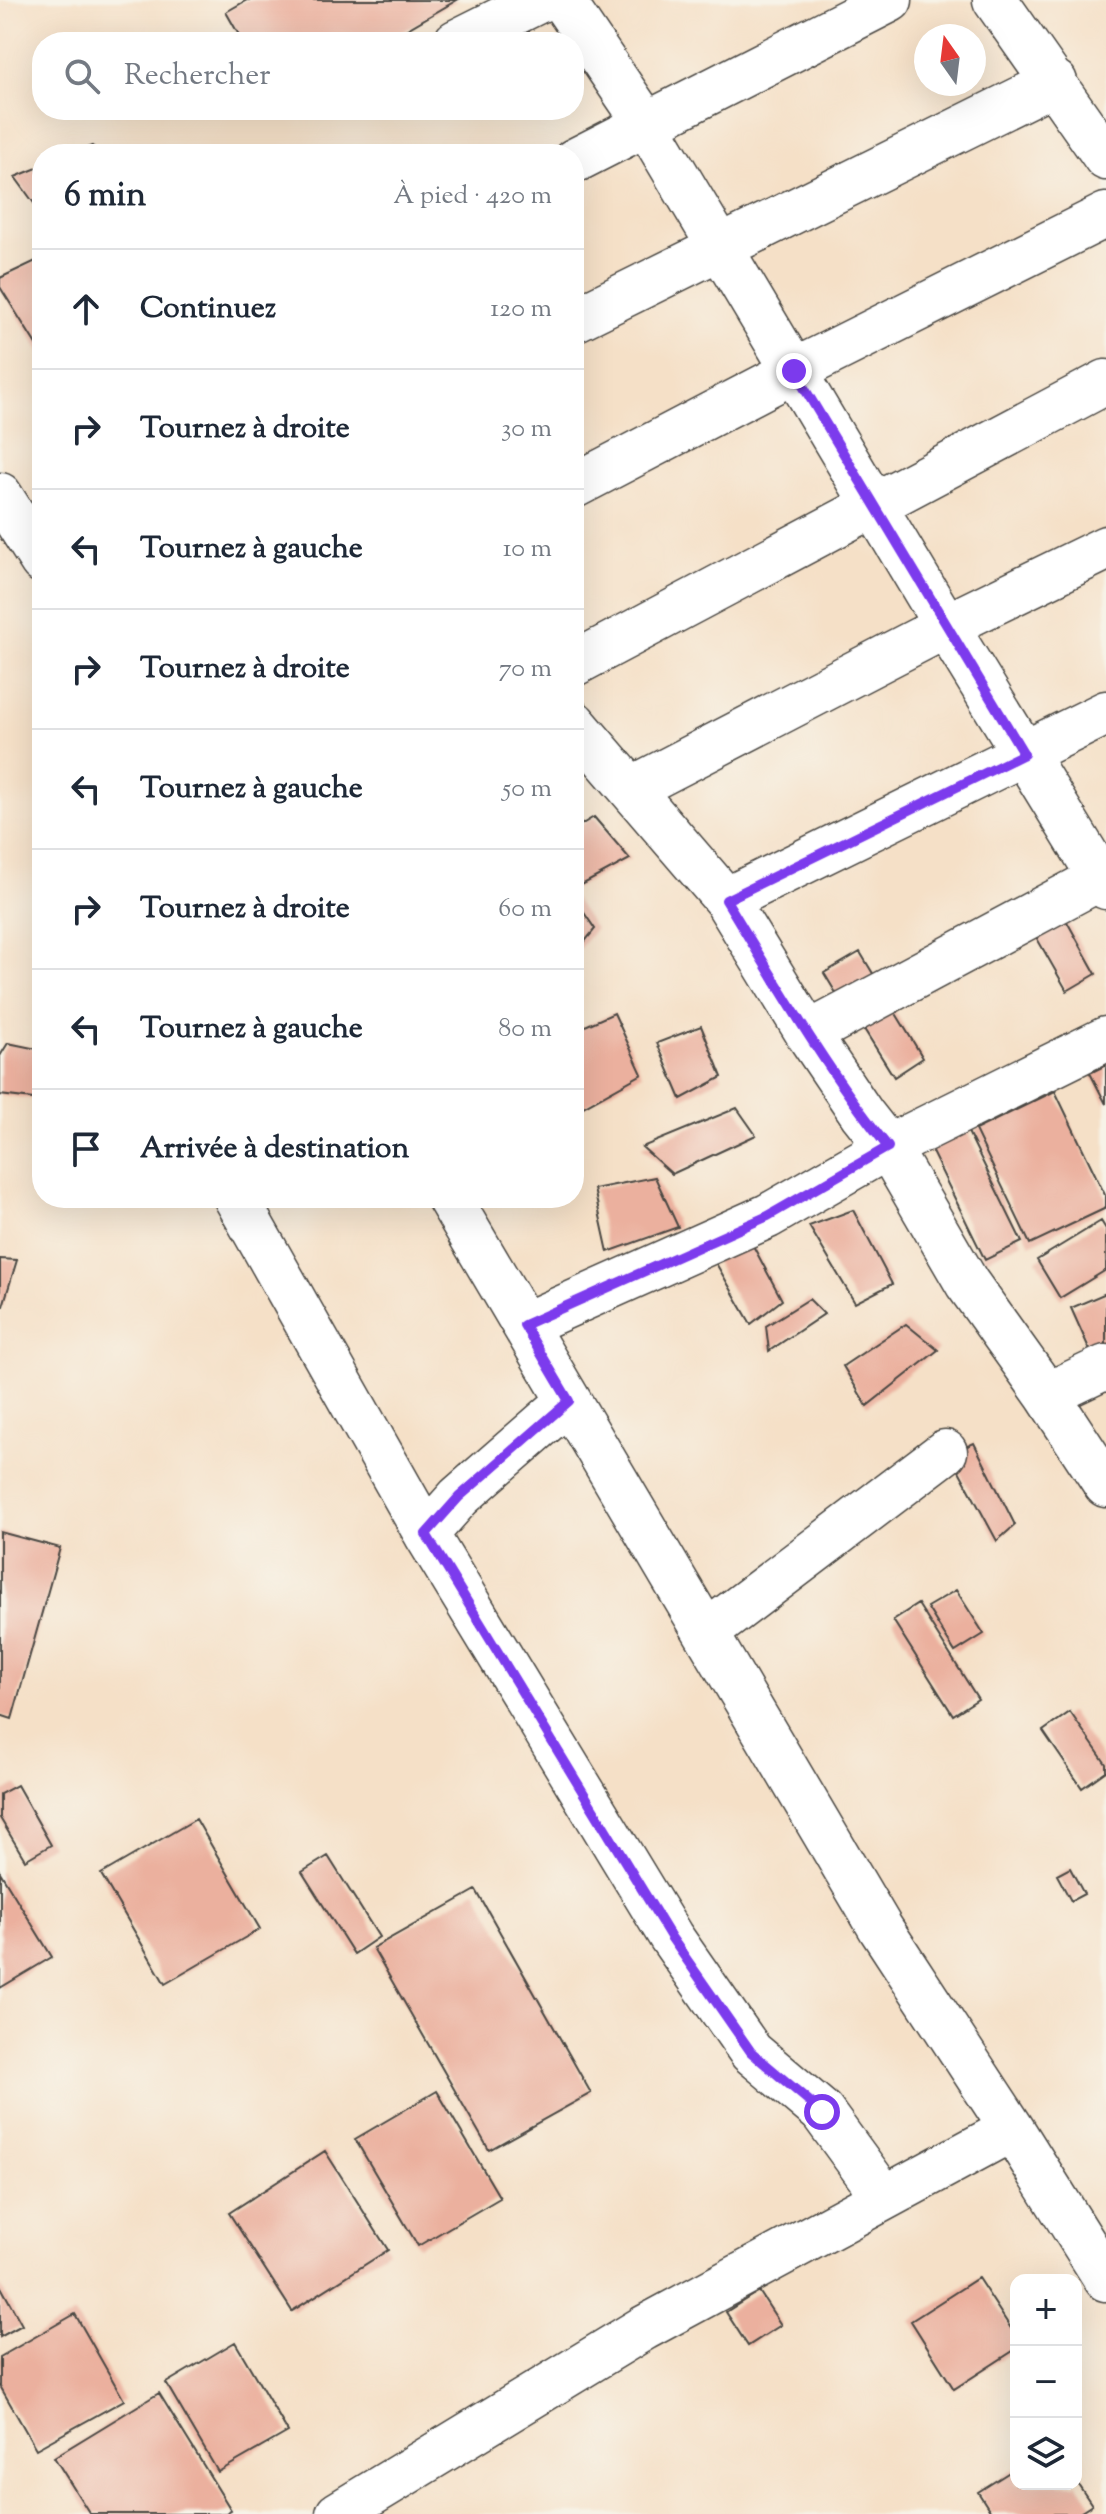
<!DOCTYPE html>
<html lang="fr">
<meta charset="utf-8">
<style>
:root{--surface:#fff;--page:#f6f6f7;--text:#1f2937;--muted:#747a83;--line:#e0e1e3}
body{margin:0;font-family:"Sorts Mill Goudy",serif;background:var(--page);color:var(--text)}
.controls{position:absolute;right:24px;bottom:24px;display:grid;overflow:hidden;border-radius:16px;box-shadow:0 8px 32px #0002}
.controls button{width:72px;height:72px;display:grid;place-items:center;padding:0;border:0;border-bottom:2px solid var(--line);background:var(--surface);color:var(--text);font:40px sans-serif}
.compass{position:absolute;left:914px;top:24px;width:72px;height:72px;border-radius:50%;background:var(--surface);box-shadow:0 8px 32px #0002;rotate:346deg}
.stop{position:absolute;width:24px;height:24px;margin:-18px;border:6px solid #7c3aed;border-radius:50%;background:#fff}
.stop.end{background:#7c3aed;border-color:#fff;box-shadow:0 2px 8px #0008}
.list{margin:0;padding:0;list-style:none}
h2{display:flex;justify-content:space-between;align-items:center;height:104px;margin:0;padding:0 32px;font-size:34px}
h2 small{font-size:26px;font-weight:400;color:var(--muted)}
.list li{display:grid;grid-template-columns:52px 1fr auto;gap:24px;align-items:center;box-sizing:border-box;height:120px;padding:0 32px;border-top:2px solid var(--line)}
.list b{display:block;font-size:30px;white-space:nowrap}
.list em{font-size:26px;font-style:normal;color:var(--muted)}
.icon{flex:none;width:44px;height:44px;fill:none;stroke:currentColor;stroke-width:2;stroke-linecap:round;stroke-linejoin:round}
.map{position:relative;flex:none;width:1106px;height:2514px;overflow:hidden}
.search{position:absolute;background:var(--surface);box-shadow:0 8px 32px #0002;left:32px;top:32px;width:552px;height:88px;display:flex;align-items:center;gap:20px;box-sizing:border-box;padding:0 28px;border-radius:32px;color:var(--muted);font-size:30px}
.panel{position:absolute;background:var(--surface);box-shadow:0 8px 32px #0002;left:32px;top:144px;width:552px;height:1064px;border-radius:32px}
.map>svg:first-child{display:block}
.building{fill:#ebb09e}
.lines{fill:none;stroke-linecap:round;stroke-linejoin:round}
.minor-casing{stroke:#494642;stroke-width:47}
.minor{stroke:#fff;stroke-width:44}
.route{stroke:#7c3aed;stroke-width:10}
</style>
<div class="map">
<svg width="1106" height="2514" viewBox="0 0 1106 2514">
<rect width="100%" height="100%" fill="#f7f3e8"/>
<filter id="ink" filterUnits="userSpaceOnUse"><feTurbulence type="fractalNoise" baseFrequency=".0125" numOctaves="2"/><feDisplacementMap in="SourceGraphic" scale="16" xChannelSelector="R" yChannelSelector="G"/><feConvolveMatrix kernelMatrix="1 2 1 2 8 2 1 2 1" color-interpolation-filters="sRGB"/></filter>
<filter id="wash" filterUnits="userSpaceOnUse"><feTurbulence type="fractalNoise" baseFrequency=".006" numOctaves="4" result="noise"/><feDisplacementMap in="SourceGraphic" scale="32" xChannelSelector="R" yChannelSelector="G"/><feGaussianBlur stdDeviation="1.8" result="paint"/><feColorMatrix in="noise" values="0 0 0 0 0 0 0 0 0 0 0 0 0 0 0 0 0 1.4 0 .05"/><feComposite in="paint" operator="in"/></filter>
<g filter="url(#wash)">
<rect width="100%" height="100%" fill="#f5e0c7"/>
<g id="blocks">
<path class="building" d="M247 0H457L385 42H243L226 12Z
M92 146 103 154H72Z
M42 166V208L39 210 15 177Z
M42 258V354L0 287V278Z
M594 817 630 859 574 889V829Z
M574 898 595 929 574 955Z
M1065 918 1096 974 1067 991 1035 935Z
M860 952 875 977 839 998 824 973Z
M889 1002 923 1058 894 1077 859 1021Z
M614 1013 642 1074 574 1112V1031Z
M701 1026 722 1077 681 1099 657 1043Z
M8 1043 42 1050V1100L0 1095V1056Z
M1106 1065V1104L1090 1073Z
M1055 1091 1106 1197V1208L1030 1244 975 1130Z
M737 1108 756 1135 672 1174 642 1147Z
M967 1130 1022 1242 985 1260 930 1148Z
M655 1177 678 1227 608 1252 594 1189Z
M853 1210 892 1284 855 1303 809 1226Z
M1101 1221 1106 1229V1270L1060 1298 1037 1260Z
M743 1227 782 1300 751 1324 706 1246Z
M0 1259 17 1260 3 1306H0Z
M1106 1293V1360L1096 1364 1071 1308Z
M809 1299 824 1314 769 1351 766 1326Z
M906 1324 938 1350 867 1406 843 1366Z
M974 1443 1015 1525 997 1541 950 1454Z
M0 1532 60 1548 12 1719 0 1715Z
M956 1590 984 1634 955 1652 927 1607Z
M918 1604 978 1699 953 1715 893 1620Z
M1070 1712 1106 1764V1771L1082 1788 1043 1731Z
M17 1785 51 1845 25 1860 0 1818V1794Z
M196 1819 260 1929 165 1984 101 1874Z
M328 1856 379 1937 354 1954 302 1872Z
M1070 1868 1084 1894 1071 1901 1057 1875Z
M0 1872 52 1957 0 1988Z
M476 1890 591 2093 489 2150 373 1948Z
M437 2091 500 2198 418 2246 355 2139Z
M325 2151 388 2250 292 2311 229 2213Z
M978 2278 1016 2336V2349L954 2389 911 2321Z
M0 2285 22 2325 0 2337Z
M759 2291 781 2325 748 2346 726 2312Z
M75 2314 124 2400 36 2449 0 2386V2357Z
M235 2342 288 2432 218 2472 166 2383Z
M159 2393 231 2510 224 2514H90L54 2457Z
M1016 2468V2484H1076V2481L1092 2505 1078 2514H992L978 2492Z"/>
</g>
</g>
<g filter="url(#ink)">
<use href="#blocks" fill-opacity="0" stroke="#494642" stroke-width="2"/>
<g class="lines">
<defs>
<path id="minor" d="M562 0 647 125 946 626 1106 887
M995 0 1106 158
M456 42 540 0
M574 161 890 0
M574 320 1055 82
M574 486 794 371 1106 215
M0 495 42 561
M574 664 1106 382
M574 723 726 900 808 1034
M631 789 946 626 1106 548
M1106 875 808 1034 862 1114 888 1147 1106 1039
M726 900 1106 713
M236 1198 426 1534
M449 1198 881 1929 1012 2129 1106 2279
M524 1325 768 1216 888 1147 967 1283 1047 1395 1106 1485
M1047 1395 1106 1367
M569 1401 459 1497 426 1534 671 1937 751 2052 822 2112 884 2197
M706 1633 945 1452
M338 2514 644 2328 1012 2129"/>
</defs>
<use href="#minor" class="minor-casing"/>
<use href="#minor" class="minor"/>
</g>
</g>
<g class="lines" filter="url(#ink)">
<path class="route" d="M794 371 1024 754 726 900C777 984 826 1070 888 1147L768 1216 524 1325 569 1401 459 1497 426 1534 671 1937 751 2052 822 2112"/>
</g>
</svg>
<div class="controls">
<button>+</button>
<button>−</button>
<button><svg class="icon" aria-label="layers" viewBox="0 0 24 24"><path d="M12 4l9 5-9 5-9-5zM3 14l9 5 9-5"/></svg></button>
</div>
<svg class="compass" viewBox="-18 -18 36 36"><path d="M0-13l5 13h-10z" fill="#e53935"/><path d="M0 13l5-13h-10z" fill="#747a83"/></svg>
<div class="stop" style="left:822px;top:2112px"></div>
<div class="stop end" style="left:794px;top:371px"></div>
<div class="search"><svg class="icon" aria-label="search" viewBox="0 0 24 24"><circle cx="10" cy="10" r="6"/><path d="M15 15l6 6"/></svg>Rechercher</div>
<section class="panel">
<h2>6 min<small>À pied · 420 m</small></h2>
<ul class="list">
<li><svg class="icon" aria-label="ahead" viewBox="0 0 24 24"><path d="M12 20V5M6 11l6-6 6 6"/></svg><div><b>Continuez</b></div><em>120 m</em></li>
<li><svg class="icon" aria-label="right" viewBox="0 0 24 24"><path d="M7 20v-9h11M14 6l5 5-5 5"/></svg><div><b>Tournez à droite</b></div><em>30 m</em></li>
<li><svg class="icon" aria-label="left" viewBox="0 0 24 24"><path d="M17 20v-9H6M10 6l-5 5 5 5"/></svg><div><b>Tournez à gauche</b></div><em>10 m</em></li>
<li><svg class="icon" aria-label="right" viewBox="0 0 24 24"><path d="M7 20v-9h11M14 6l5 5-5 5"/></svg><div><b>Tournez à droite</b></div><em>70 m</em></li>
<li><svg class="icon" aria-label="left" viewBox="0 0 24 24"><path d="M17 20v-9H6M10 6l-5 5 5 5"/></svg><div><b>Tournez à gauche</b></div><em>50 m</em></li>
<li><svg class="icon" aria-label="right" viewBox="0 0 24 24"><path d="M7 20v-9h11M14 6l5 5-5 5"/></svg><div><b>Tournez à droite</b></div><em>60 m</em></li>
<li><svg class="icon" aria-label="left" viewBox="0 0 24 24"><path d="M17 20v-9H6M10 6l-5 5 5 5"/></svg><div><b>Tournez à gauche</b></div><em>80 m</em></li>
<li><svg class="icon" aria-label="arrive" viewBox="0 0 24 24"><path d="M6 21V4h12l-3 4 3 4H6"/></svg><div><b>Arrivée à destination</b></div></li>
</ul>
</section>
</div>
